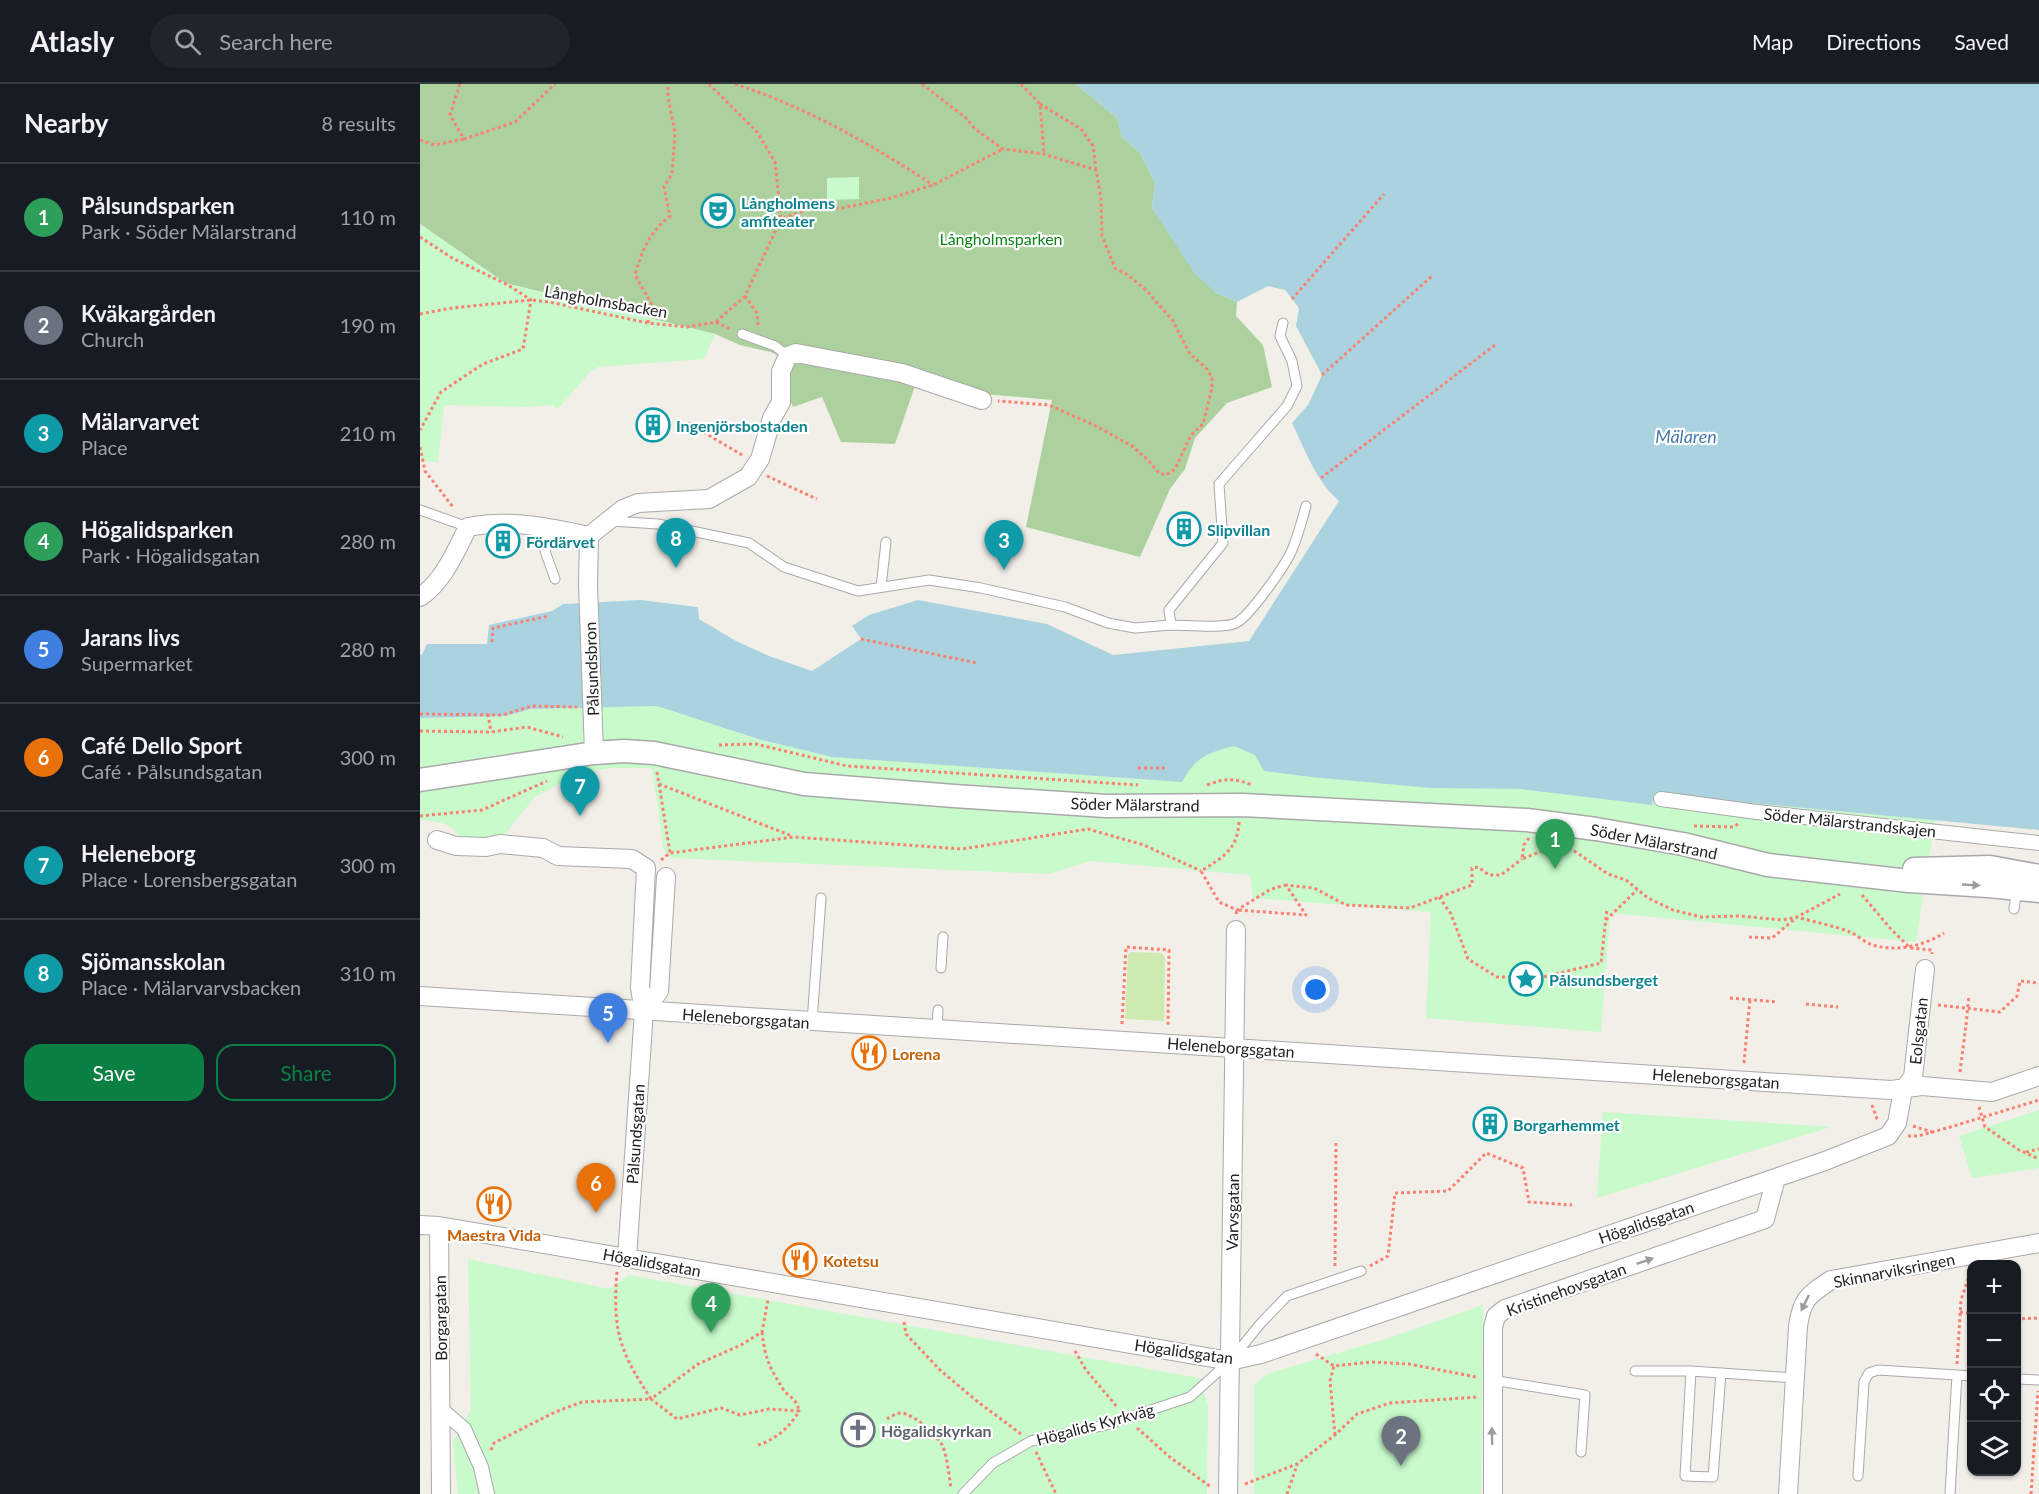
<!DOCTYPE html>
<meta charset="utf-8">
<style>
:root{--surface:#171b24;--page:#20242c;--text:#f1f3f6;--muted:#9ea1a6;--line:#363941;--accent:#0b8043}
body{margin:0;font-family:Lato,sans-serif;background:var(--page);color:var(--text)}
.controls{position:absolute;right:18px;bottom:18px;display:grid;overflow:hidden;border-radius:12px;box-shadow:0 2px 4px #0004}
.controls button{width:54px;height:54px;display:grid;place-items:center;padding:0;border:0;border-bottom:2px solid var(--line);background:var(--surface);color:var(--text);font:30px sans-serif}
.you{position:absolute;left:896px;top:906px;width:21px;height:21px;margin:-15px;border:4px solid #fff;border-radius:50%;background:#1a73e8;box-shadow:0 0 0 9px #1a73e833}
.badge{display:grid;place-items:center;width:39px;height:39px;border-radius:50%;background:var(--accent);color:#fff;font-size:20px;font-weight:700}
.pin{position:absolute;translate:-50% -50px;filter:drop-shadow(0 2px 3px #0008)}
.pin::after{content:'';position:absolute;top:32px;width:21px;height:18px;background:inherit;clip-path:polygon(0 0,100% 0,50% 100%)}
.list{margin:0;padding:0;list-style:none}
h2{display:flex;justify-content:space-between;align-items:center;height:78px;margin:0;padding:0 24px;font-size:26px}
h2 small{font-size:20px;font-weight:400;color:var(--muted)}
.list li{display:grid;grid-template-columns:39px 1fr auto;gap:18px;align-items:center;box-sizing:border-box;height:108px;padding:0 24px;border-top:2px solid var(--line)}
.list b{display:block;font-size:22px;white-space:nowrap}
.list p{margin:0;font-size:20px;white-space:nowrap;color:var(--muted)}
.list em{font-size:20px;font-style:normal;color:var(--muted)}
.actions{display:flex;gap:12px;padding:18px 24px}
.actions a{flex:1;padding:14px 0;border:2px solid var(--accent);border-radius:18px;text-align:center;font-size:21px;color:var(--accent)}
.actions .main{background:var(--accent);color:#fff}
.icon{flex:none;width:33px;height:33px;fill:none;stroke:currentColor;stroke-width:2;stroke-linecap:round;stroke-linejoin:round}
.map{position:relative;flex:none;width:1619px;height:1410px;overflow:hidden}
header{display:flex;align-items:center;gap:36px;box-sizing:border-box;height:84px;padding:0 30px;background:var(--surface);border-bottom:2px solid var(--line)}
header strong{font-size:28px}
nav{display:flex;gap:33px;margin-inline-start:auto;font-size:21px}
.search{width:420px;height:54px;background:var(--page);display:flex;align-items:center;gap:15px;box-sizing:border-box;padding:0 21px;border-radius:33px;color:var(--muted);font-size:22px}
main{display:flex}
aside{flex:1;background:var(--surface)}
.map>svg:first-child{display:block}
.grass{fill:#cdebb0}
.forest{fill:#add19e}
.park{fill:#c8facc}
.water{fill:#aad3df}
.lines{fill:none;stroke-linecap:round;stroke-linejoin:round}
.service-casing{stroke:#a9a9a9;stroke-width:11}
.pedestrian-casing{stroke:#a9a9a9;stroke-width:16}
.minor-casing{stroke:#a9a9a9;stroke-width:20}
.tertiary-casing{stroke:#a9a9a9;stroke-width:25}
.path{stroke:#fa8072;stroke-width:3;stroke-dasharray:3 3;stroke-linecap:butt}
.service{stroke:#fff;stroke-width:9}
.pedestrian{stroke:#fff;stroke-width:14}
.minor{stroke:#fff;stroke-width:18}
.tertiary{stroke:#fff;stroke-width:22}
.path-bridge{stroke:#fa8072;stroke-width:3;stroke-dasharray:3 3;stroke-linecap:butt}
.oneway{fill:#9c9c9c}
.labels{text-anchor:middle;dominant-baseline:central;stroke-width:4.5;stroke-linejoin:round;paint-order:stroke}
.culture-label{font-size:16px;font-weight:bold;fill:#0d838f;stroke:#fff;text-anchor:start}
.park-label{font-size:16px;fill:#0c8416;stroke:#fff}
.street-label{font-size:16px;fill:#222;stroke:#fff}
.food-label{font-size:16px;font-weight:bold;fill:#c56008;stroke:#fff;text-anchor:start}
.worship-label{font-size:16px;font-weight:bold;fill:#5b616d;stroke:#fff;text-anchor:start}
.water-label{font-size:18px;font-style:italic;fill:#4a7aab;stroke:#fff}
</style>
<header>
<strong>Atlasly</strong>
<div class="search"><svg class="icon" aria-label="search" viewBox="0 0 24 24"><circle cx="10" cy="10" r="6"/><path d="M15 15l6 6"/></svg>Search here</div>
<nav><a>Map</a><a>Directions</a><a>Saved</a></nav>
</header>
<main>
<aside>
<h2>Nearby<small>8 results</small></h2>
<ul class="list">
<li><span class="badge" style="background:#2e9e5b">1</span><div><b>Pålsundsparken</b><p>Park · Söder Mälarstrand</p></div><em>110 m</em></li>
<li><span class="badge" style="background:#6b7280">2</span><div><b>Kväkargården</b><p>Church</p></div><em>190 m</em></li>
<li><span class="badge" style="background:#0f9aa8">3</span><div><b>Mälarvarvet</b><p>Place</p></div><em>210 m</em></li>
<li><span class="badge" style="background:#2e9e5b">4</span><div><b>Högalidsparken</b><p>Park · Högalidsgatan</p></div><em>280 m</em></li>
<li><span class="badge" style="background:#3f7fe0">5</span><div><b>Jarans livs</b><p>Supermarket</p></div><em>280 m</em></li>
<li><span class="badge" style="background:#e8710a">6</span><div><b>Café Dello Sport</b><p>Café · Pålsundsgatan</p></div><em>300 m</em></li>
<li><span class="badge" style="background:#0f9aa8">7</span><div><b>Heleneborg</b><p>Place · Lorensbergsgatan</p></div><em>300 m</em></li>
<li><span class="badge" style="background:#0f9aa8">8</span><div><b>Sjömansskolan</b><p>Place · Mälarvarvsbacken</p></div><em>310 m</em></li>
</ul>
<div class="actions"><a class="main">Save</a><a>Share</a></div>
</aside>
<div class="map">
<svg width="1619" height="1410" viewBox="0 0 1619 1410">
<rect width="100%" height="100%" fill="#f2efe9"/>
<path class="grass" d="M711 868 742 869 745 873 744 937 705 935 708 871Z"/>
<path class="forest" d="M0 0H656L697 34 702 53 720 69 735 99 732 124 796 209 817 218 816 232 843 261 852 303 807 319 775 354 765 385 750 405 720 473 606 443 632 316 564 310 496 299 475 360 421 358 402 313 373 323 367 310 369 278 351 268 320 261 295 250 85 199 0 140Z"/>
<path class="park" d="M439 93V115L407 116V94Z
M0 140 85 199 295 250 284 275 178 283 170 288 138 325 131 321 107 323 24 321 18 378 0 377Z
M237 622 338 655 412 673 762 698C776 673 787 669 814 662L835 671 1011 704 1100 705 1232 721 1233 710 1515 736 1496 858 1190 829 1181 948 1006 934 1011 828 833 814 830 791 670 777 629 790 251 774 244 767 232 684H191L160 689 115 713 84 751 66 755 41 753 31 743 22 739 0 735V634L86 632 110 625Z
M1619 1026V1084L1552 1094 1539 1052Z
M1183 1028 1411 1043 1177 1114Z
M48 1175 189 1205 209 1191 779 1294 788 1321 787 1410H38L33 1358 51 1325Z
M1063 1221 1061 1410H834V1300L850 1289 972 1253Z"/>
<path class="water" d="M656 0H1619V746L1234 710 1232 721 1100 705 1011 704 891 693 844 687 835 671 814 662C787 669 776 673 762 698L412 673 338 655 237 622 110 625 86 632 0 634V570L2 571 7 560H67L69 541 132 527 143 520 220 516 278 523 279 535 316 557 349 572 392 587 441 555 432 542 449 531 498 516 627 540 693 571 829 557 919 417C896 397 885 366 872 339L888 321 902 291 876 242 879 224 865 206 848 202 817 218 796 209 775 190 732 124 735 99 720 69 702 53 697 34Z"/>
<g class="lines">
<defs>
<path id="service" d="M322 250 355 262 368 272
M0 426 48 443
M191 437 238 440 329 459 364 483 438 507 509 496 561 504 645 523 688 539 715 544 751 541 749 526 803 459 799 400 867 322 877 302 872 277 860 252 863 239
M130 443 125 467 135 495
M461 503 466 458
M751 541C765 541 804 545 816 539 830 532 865 482 872 466 878 452 882 436 886 422
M1594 825 1597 804
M521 884 523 853
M392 938 401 814
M517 946 518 926
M1215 1287H1271
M1301 1289 1293 1393 1265 1392 1271 1287 1375 1294
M1596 1295 1619 1296
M1072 1296 1165 1311 1161 1368
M1438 1392 1444 1298 1449 1289 1458 1286 1552 1292
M543 1410 573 1379 611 1357 686 1341 770 1313 810 1277 841 1239 867 1212 941 1187
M1530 1410 1537 1291"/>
<path id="pedestrian" d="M1241 715 1337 728 1619 759
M22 1326 44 1345 61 1383 67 1410"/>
<path id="minor" d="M0 513C23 498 36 467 48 443 89 435 129 443 169 452
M174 669 168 501 169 452 203 425 218 419 289 415 328 393 340 375 352 334 361 318V287L368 272 376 269 482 289 562 316
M17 756 36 762 66 763 80 760 123 764 138 772 212 775 226 784 220 904 224 927 207 1174
M0 912 1471 1006 1502 1002 1572 1008 1619 992
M224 927 239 907 246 793
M0 1141 19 1142 810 1277 841 1270 1405 1077 1468 1052 1477 1039 1483 1006 1493 993 1505 885
M19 1142 21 1410
M808 1410 816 846
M1073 1410V1243L1076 1232 1085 1225 1345 1135 1356 1094
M1368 1410 1378 1242C1382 1215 1388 1211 1411 1196L1619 1159"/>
<path id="tertiary" d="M0 696 174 669 204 667 234 669 384 700 534 712 686 722 822 721 1107 736 1176 745 1263 760 1348 781 1489 797 1568 802 1619 807
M1494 785 1570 783 1619 792"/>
</defs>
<use href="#service" class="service-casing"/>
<use href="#pedestrian" class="pedestrian-casing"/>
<use href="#minor" class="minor-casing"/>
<use href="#tertiary" class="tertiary-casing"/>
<path class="path" d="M40 0 30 31 44 55 95 38 135 0
M289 0 337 48 355 78 361 135
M315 0C386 23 451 60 513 101
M502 0 546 34 555 45 583 65 624 70 676 86 681 115 682 152 695 184 708 191 727 207 753 237 770 270 787 285 792 294V304L783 340 771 351 755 385 746 391 739 389 728 376 712 362 676 342 629 321 578 317
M601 0 620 20 624 70
M620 20 661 45 673 62 676 86
M0 56 15 61 44 55
M0 153 32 174 88 201 111 216 103 265 63 280 21 308 0 346
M325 212 337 229 338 242
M872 215 964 110
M0 230 32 224 111 216 129 218 228 239 267 243 296 238 325 212 361 135 389 125 422 124 471 114 513 101 583 65
M296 238 310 245
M228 239 231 219 215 191C222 166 230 148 250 132L244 103 252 90 255 49 248 13V0
M902 291 1013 191
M268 339 322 371
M0 363 5 387 33 423
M347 392 397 415
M901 394 1075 261
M441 555 557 579
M72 558 73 544 129 532
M0 630 82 631 112 622 157 623
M68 630 71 648
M0 647 71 648 107 643 143 653
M299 661 336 660 427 682 718 701
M718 684H747
M237 688 239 700 372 752
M239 700 250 769
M787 701C805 694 814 694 832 701
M0 732 62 726 127 697
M819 738C818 765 802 774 781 787L799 818 817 826 851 805 866 801
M1274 742 1313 743 1318 740
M1109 754 1104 761 1102 775 1132 763 1150 764 1188 790 1206 796 1228 814 1253 826 1281 833 1320 832 1362 836 1377 833 1420 810
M241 776 250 769 374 753 542 765 668 745 724 761 781 787
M1442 811 1470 844 1490 864 1512 866V870
M1019 813 1031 830 1048 875 1077 893H1123L1181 879 1187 824
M816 830 817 826 886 831 866 801 894 804 926 821 990 824 1052 801V784L1058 783 1069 791H1081L1102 775
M1186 836 1217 806
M1329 853 1352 854 1377 833C1393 838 1416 842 1430 848 1437 851 1443 857 1450 860 1476 869 1503 862 1524 849
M1310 914 1357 918
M1386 920 1418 923
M1518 921 1580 928 1597 912 1600 897 1619 899
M702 940 706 863 749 866 748 943
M1324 979 1330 915
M1540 988 1546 941
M1452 1021 1457 1035 1460 1036
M1559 1023 1565 1043 1599 1066 1619 1075
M1493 1042 1512 1048
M1488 1052H1498L1534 1042 1619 1016
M1606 1068 1619 1065
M915 1182 916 1058
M950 1182 968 1172 975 1109 1028 1107 1066 1069 1103 1084 1109 1118 1152 1121
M1540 1228 1552 1230
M1596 1235 1619 1234
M484 1238 486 1250 520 1286 558 1318 601 1350
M342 1248C345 1274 349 1283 363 1305 370 1315 376 1313 379 1327
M655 1267 666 1286 698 1324
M896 1270 914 1282
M1537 1280 1541 1216 1550 1189
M467 1335C470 1333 475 1330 480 1329 492 1328 519 1352 523 1363 528 1377 529 1391 531 1405
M717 1344 751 1374 791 1403
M915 1351 910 1297 914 1282 951 1278 989 1280 1056 1293
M338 1361C355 1356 371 1342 379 1327L349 1325 320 1331 301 1324 257 1335 231 1315 278 1280 321 1261 342 1248 348 1216
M71 1366 74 1359 135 1328 162 1318 231 1315C221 1299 210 1283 204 1266 194 1242 195 1213 197 1187
M616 1368 636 1410
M825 1400 877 1380 915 1351 937 1330 970 1319 1058 1313
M867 1410 877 1381
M1611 1410 1618 1307"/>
<use href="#service" class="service"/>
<use href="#pedestrian" class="pedestrian"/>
<use href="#minor" class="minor"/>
<use href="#tertiary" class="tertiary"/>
<path class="path-bridge" d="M1546 941 1549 911"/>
</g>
<defs><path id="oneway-solid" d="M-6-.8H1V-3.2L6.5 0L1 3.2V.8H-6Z" transform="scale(1.5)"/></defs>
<g class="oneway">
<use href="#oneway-solid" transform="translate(1551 801) rotate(3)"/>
<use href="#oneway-solid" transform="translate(1225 1177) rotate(-19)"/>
<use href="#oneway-solid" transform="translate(1385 1219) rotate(116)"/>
<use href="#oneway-solid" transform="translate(1072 1352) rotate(-91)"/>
</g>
<defs>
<symbol id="theatre-ring" viewBox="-11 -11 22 22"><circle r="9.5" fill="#fff" stroke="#0f9aa8" stroke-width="1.5"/><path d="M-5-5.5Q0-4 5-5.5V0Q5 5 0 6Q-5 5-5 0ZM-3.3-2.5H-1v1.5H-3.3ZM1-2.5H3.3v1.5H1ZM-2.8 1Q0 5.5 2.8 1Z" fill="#0f9aa8"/></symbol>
<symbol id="building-ring" viewBox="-11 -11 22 22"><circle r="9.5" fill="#fff" stroke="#0f9aa8" stroke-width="1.5"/><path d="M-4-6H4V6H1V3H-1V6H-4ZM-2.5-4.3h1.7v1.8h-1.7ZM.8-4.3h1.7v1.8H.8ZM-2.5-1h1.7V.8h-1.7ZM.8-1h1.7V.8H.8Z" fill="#0f9aa8"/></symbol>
<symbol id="sight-ring" viewBox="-11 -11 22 22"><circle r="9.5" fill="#fff" stroke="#0f9aa8" stroke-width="1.5"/><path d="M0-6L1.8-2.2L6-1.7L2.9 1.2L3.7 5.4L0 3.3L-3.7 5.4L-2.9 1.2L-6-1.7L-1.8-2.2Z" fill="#0f9aa8"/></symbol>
<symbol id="restaurant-ring" viewBox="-11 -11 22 22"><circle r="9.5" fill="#fff" stroke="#e8710a" stroke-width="1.5"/><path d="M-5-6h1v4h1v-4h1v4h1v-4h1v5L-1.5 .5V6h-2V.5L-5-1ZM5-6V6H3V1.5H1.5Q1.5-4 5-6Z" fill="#e8710a"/></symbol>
<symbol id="church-ring" viewBox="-11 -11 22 22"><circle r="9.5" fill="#fff" stroke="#6b7280" stroke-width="1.5"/><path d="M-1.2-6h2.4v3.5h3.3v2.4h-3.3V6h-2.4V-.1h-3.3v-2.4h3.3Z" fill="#6b7280"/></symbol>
</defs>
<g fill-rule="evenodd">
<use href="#theatre-ring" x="279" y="108" width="38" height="38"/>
<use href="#building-ring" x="214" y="322" width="38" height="38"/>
<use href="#building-ring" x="745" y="426" width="38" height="38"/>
<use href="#building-ring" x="64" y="438" width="38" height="38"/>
<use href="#sight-ring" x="1087" y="876" width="38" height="38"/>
<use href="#restaurant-ring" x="430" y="950" width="38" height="38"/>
<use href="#building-ring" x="1051" y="1021" width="38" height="38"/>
<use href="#restaurant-ring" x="55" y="1101" width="38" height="38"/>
<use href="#restaurant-ring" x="361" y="1157" width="38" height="38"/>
<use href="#church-ring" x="419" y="1327" width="38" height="38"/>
</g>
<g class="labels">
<g class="culture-label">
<text x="321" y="118">Långholmens<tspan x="321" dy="18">amfiteater</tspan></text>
<text x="256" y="341">Ingenjörsbostaden</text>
<text x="787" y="445">Slipvillan</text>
<text x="106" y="457">Fördärvet</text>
<text x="1129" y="895">Pålsundsberget</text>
<text x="1093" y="1040">Borgarhemmet</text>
</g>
<g class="park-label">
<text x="581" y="154">Långholmsparken</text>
</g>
<g class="street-label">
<text transform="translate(186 217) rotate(10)">Långholmsbacken</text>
<text transform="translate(171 585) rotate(-92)">Pålsundsbron</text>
<text transform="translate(715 720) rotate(1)">Söder Mälarstrand</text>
<text transform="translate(1430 738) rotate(6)">Söder Mälarstrandskajen</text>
<text transform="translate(1234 757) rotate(11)">Söder Mälarstrand</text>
<text transform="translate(326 934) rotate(4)">Heleneborgsgatan</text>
<text transform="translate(1498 947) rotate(-84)">Eolsgatan</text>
<text transform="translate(811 963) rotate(4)">Heleneborgsgatan</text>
<text transform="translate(1296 994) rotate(4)">Heleneborgsgatan</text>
<text transform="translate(215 1050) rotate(-86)">Pålsundsgatan</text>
<text transform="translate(812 1128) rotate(-89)">Varvsgatan</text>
<text transform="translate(1226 1138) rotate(-19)">Högalidsgatan</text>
<text transform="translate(232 1178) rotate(10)">Högalidsgatan</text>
<text transform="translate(1474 1186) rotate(-11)">Skinnarviksringen</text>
<text transform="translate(1146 1205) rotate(-20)">Kristinehovsgatan</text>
<text transform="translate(20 1234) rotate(-91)">Borgargatan</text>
<text transform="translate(764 1267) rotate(8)">Högalidsgatan</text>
<text transform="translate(675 1340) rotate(-15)">Högalids Kyrkväg</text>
</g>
<g class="food-label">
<text x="472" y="969">Lorena</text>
<text x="74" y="1150" text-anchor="middle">Maestra Vida</text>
<text x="403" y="1176">Kotetsu</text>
</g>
<g class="worship-label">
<text x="461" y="1346">Högalidskyrkan</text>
</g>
<g class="water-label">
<text x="1266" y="352">Mälaren</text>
</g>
</g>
</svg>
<div class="controls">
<button>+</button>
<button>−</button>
<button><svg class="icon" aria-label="locate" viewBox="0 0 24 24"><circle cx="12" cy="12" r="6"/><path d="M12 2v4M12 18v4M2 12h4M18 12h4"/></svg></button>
<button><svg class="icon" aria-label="layers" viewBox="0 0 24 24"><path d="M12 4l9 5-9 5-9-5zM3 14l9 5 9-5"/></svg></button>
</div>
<div class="you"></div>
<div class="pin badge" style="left:1135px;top:785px;background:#2e9e5b">1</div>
<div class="pin badge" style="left:981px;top:1382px;background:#6b7280">2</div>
<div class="pin badge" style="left:584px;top:486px;background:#0f9aa8">3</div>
<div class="pin badge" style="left:291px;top:1249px;background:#2e9e5b">4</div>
<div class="pin badge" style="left:188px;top:959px;background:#3f7fe0">5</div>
<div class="pin badge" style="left:176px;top:1129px;background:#e8710a">6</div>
<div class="pin badge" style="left:160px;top:732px;background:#0f9aa8">7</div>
<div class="pin badge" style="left:256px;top:484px;background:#0f9aa8">8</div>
</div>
</main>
